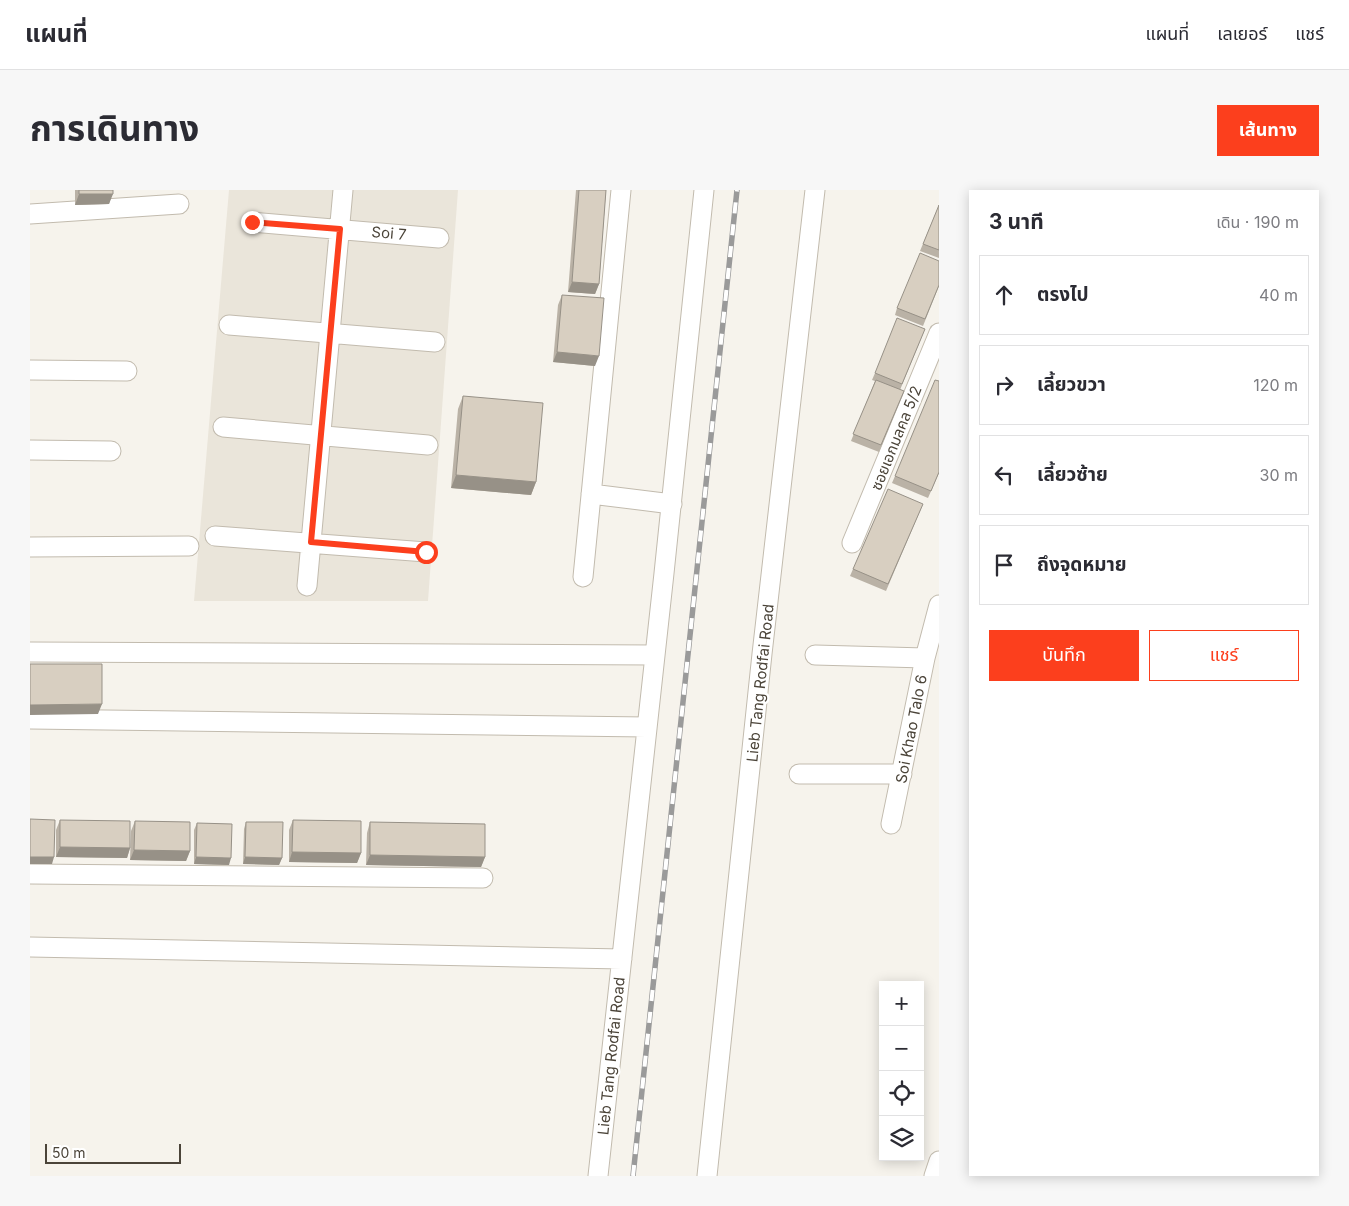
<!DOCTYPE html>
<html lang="th">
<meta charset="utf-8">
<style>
:root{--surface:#fff;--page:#f7f7f7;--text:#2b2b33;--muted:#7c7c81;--line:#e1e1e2;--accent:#fc3f1d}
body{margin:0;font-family:Inter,"Noto Sans Thai",sans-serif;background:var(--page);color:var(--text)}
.controls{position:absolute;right:15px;bottom:15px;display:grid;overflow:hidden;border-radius:0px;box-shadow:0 2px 12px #0003}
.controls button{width:45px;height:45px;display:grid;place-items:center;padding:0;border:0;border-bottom:1px solid var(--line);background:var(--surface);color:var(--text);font:25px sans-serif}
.scale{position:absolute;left:15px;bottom:12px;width:136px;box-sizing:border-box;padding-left:5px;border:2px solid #4b4439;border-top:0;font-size:14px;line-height:18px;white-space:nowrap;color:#4b4439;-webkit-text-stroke:4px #fff;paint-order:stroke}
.stop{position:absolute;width:15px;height:15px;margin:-11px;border:4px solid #fc3f1d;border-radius:50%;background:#fff}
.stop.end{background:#fc3f1d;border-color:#fff;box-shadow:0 1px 5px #0008}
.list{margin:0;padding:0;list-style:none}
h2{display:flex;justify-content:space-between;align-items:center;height:65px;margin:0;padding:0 20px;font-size:21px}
h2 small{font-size:16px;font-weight:400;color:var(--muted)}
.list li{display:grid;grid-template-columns:32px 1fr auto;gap:15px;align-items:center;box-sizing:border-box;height:80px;margin:0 10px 10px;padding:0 10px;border:1px solid var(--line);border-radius:0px}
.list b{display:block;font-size:19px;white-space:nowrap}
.list em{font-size:16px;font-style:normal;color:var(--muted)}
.actions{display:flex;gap:10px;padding:15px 20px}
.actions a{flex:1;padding:11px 0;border:1px solid var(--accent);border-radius:0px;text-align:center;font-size:18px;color:var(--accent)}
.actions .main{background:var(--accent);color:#fff}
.icon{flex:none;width:28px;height:28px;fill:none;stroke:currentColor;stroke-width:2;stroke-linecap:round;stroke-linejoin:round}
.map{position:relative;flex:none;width:909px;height:986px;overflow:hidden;border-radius:0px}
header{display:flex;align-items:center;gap:30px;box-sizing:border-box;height:70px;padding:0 25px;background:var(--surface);border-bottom:1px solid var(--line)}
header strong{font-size:24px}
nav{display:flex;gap:28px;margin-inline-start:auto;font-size:18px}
.intro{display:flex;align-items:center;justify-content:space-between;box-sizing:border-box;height:120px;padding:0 30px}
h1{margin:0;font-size:35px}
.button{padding:12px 22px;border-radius:0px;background:var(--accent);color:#fff;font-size:18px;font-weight:700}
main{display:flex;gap:30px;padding:0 30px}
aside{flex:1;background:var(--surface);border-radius:0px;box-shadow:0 2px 12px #0003}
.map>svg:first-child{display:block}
.residential{fill:#eae5da}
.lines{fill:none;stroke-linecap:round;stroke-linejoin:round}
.minor-casing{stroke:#c2bbae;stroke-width:21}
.minor{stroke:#fff;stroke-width:19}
.rail-casing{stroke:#9a9a9a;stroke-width:5.5}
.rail{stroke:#fff;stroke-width:4;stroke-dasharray:11;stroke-linecap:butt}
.wall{fill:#bab2a6}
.shaded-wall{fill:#979187}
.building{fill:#d8cfc1;stroke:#979187}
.route{stroke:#fc3f1d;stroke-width:6}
.labels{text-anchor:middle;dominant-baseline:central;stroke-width:4.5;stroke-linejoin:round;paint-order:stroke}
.street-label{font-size:15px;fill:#4b4439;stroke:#fff}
</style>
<header>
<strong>แผนที่</strong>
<nav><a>แผนที่</a><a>เลเยอร์</a><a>แชร์</a></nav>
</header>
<div class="intro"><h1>การเดินทาง</h1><a class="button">เส้นทาง</a></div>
<main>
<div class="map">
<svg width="909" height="986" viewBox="0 0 909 986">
<rect width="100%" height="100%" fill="#f6f3ec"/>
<path class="residential" d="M199 0H428L398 411H164Z"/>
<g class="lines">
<defs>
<path id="minor" d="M0 24 149 14
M222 32 409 48
M199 135 405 152
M0 180 97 181
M193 237 398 255
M0 260 81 261
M561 304 642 314
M185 346 396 362
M822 353 909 143
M0 357 159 356
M553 387 591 0
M277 396 313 0
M0 462 624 465
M785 465 895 468
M0 529 617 537
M769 584H872
M861 634 895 468 909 415
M0 684 453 688
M0 757 592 769
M568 986C604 657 641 329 674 0
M677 986 732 464 785 0
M904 986 909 971"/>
</defs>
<use href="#minor" class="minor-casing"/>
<use href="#minor" class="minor"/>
<defs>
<path id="rail" d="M603 986 707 0"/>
</defs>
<use href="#rail" class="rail-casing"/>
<use href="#rail" class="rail"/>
</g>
<path class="wall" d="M45 0H83L79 14 45 15Z
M546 0H576L569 94 565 104 538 102Z
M909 15V68L890 61Z
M909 96 893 136 865 125 867 118Z
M532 105 565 176 523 172 528 115Z
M895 139 870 200 874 201 849 262 821 251 845 191 842 190 845 183Z
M433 206 506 292 501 305 421 298 428 219Z
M909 283 898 308 862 293 865 286Z
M893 314 856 401 820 386 823 379Z
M30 630 100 658 97 668 26 667V640Z
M263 630 331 663 327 673 259 672V640Z
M105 631 160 661 156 671 100 670 101 641Z
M216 632 252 668 249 675 213 674 214 639Z
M340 632 455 667 451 677 336 675 337 643Z
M167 633 199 675 164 674V640Z"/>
<path class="shaded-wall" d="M49 4H83L79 14 45 15Z
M542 92 569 94 565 104 538 102Z
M527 162 569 166 565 176 523 172Z
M426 285 506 292 501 305 421 298Z
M72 514 68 524 0 525V515Z
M30 657 100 658 97 668 26 667Z
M104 660 160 661 156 671 100 670Z
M262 662 331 663 327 673 259 672Z
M340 665 455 667 451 677 336 675Z
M0 667H24L22 674H0Z
M166 667 201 668 199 675 164 674Z
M215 667 252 668 249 675 213 674Z"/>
<path class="building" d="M49 0H83V4H49Z
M549 0H576L569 94 542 92Z
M909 15V60L893 54Z
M890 63 909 71V95L895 129 867 118Z
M532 105 574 108 569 166 527 162Z
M867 128 895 139 872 194 845 183Z
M846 190 874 201 851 255 823 244Z
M905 190 909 191V282L901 301 865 286Z
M433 206 513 213 506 292 426 285Z
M858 299 893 314 858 394 823 379Z
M0 474H72V514L0 515Z
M0 629 25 630 24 667H0Z
M30 630 100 631V658L30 657Z
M263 630 331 631V663L262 662Z
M105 631 160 632V661L104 660Z
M216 632H253L252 668 215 667Z
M340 632 455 634V667L340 665Z
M167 633 202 634 201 668 166 667Z"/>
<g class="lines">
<path class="route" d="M222 32 310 39 281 352 396 362"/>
</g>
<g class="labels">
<g class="street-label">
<text transform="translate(359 43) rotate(5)">Soi 7</text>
<text transform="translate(866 248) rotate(-68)">ซอยเอกมลคล 5/2</text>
<text transform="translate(730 493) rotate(-84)">Lieb Tang Rodfai Road</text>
<text transform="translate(881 539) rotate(-79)">Soi Khao Talo 6</text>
<text transform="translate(581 866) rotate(-84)">Lieb Tang Rodfai Road</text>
</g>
</g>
</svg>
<div class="controls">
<button>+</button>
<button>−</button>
<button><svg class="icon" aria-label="locate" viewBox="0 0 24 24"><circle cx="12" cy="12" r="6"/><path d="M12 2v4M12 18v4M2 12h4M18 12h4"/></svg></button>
<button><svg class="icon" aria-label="layers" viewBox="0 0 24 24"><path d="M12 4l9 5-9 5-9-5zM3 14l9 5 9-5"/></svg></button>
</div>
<div class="scale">50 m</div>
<div class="stop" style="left:396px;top:362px"></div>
<div class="stop end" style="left:222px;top:32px"></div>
</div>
<aside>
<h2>3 นาที<small>เดิน · 190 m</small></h2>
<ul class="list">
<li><svg class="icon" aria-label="ahead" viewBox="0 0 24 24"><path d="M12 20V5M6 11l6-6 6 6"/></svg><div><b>ตรงไป</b></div><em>40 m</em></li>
<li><svg class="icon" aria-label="right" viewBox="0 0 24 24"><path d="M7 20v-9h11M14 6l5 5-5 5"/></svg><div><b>เลี้ยวขวา</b></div><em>120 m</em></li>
<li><svg class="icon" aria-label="left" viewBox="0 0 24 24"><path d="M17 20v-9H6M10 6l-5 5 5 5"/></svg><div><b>เลี้ยวซ้าย</b></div><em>30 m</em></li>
<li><svg class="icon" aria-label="arrive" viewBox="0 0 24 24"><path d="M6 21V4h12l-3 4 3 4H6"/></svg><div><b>ถึงจุดหมาย</b></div></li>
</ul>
<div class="actions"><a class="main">บันทึก</a><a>แชร์</a></div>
</aside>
</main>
